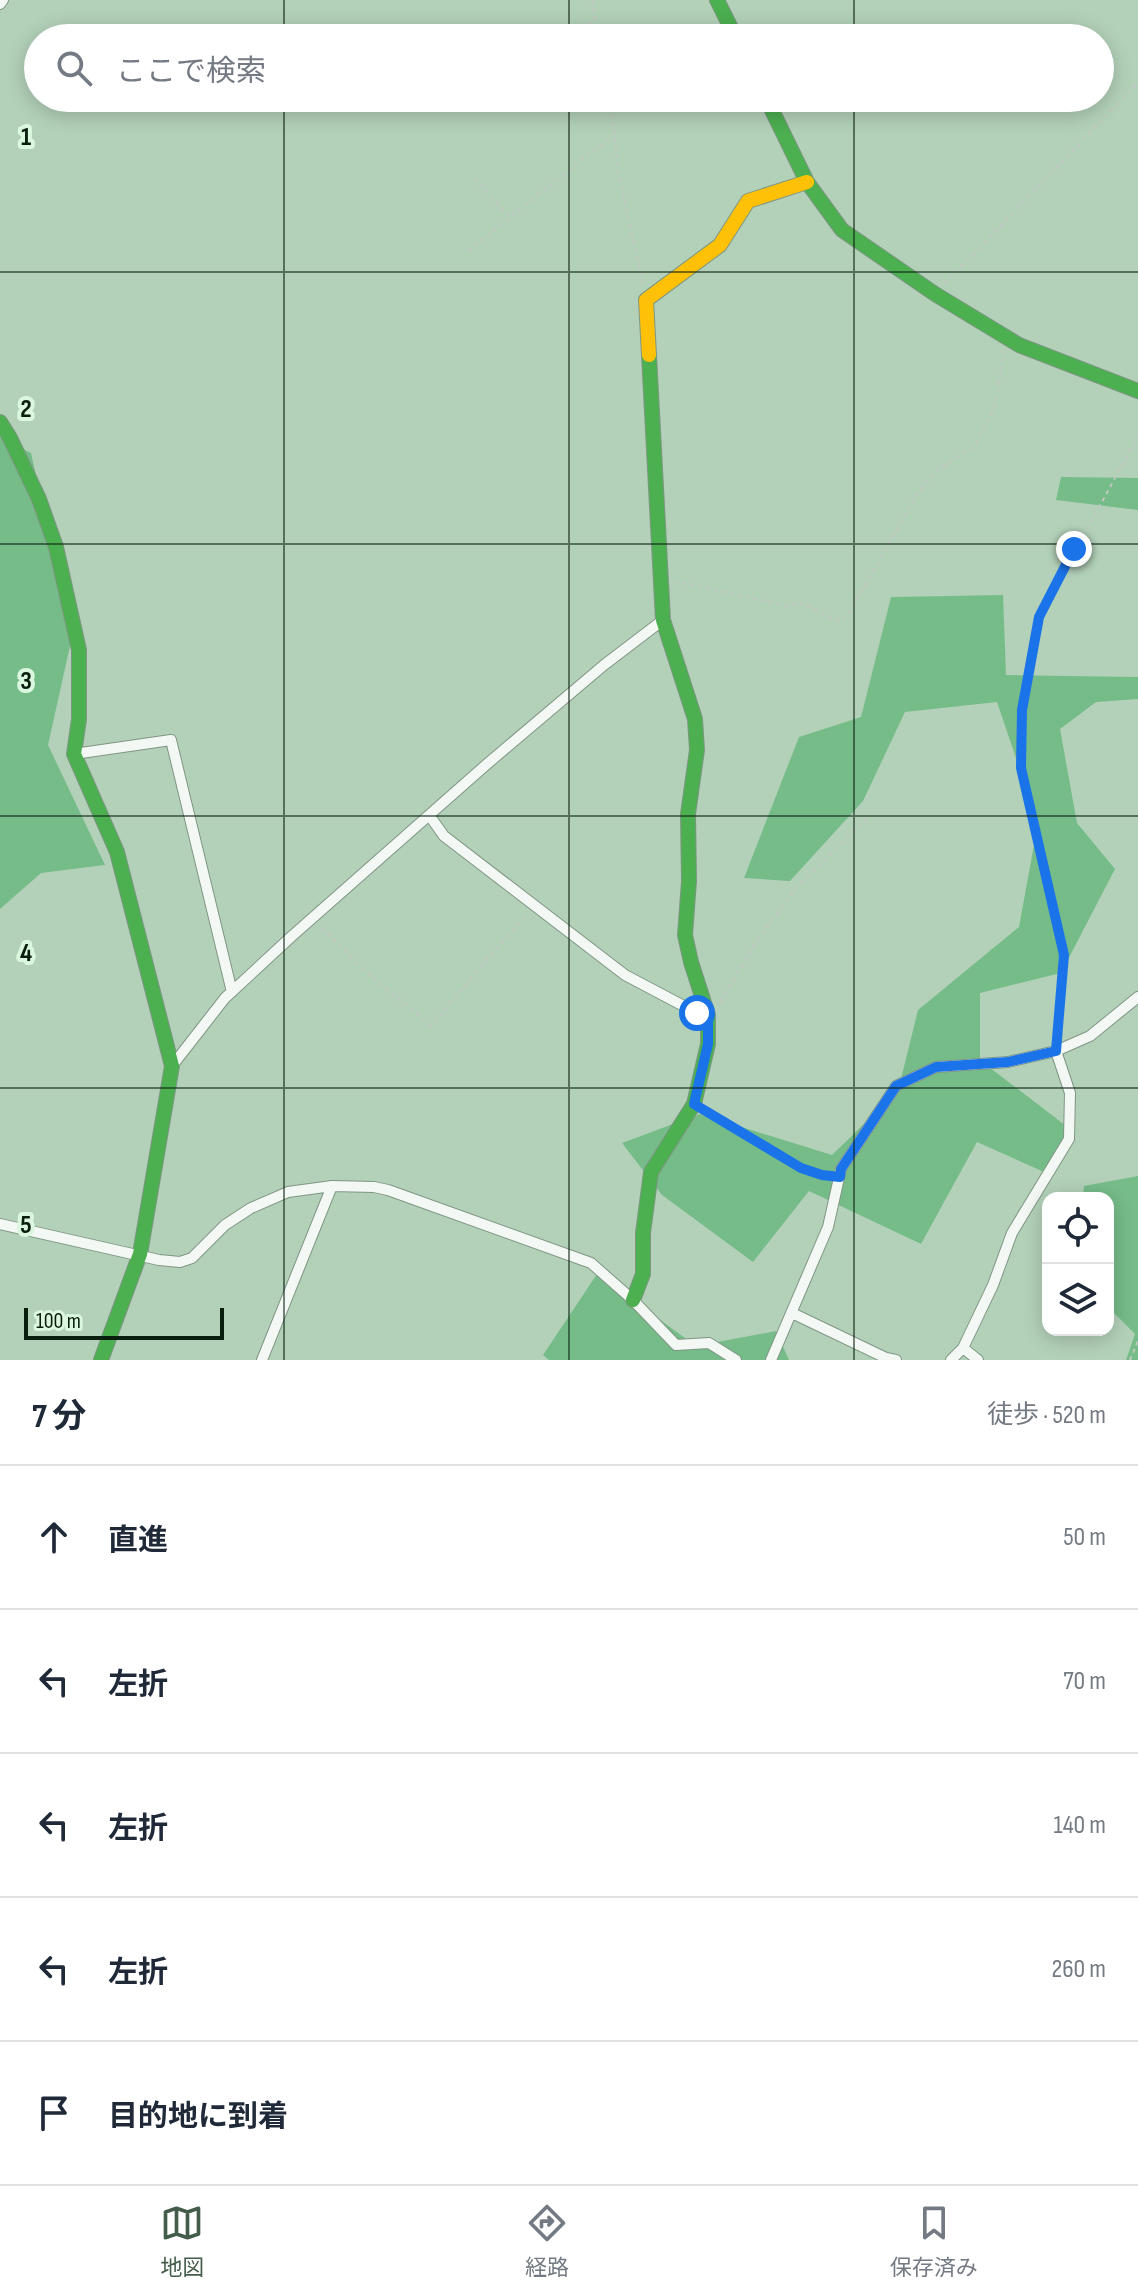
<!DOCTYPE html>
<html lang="ja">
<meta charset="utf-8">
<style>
:root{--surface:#fff;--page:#f6f6f7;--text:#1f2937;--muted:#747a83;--line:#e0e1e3;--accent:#445d4a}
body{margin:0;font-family:"Sofia Sans Condensed","Noto Sans JP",sans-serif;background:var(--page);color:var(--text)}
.controls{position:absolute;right:24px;bottom:24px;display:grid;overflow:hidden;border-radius:16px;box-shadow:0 4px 20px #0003}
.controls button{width:72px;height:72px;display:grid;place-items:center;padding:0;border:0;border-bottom:2px solid var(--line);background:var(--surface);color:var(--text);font:40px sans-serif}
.scale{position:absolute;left:24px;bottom:20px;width:200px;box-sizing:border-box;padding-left:8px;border:4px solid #091f0e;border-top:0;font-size:22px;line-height:28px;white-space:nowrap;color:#091f0e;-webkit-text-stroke:6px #dbf7e0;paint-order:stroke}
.stop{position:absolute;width:24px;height:24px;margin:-18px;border:6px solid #1a73e8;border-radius:50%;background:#fff}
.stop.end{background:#1a73e8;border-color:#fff;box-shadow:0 2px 8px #0008}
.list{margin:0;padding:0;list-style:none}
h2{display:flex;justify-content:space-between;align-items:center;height:104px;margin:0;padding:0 32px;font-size:34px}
h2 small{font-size:26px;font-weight:400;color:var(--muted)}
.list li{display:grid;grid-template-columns:52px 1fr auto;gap:24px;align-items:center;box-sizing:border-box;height:144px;padding:0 32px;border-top:2px solid var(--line)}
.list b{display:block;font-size:30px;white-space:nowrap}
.list em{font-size:26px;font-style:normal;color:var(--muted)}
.icon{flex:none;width:44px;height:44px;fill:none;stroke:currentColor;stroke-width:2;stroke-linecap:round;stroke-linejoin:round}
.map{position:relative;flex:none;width:1138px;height:1360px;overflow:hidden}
.search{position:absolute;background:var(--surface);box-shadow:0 4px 20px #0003;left:24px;right:24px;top:24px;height:88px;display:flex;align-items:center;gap:20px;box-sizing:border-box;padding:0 28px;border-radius:44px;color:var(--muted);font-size:30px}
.sheet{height:824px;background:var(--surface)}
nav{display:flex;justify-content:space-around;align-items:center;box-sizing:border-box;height:112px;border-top:2px solid var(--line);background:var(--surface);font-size:22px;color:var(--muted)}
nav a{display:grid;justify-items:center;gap:4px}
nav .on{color:var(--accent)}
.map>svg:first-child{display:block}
.forest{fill:#76bc89}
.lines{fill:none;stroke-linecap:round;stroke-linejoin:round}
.street-casing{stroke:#7e9683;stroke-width:12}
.fast-casing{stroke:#7e9683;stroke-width:16}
.slow-casing{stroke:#7e9683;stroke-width:16}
.path{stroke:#bfc8c1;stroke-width:2;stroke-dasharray:4 4;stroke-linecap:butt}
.street{stroke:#f4f8f4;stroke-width:10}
.fast{stroke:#4caf50;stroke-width:14}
.slow{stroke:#ffc107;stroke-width:14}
.route{stroke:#1a73e8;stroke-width:10}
.grid{fill:none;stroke:#091f0e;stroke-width:2;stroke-opacity:0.55}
.grid-label{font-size:26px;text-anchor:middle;font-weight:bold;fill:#091f0e;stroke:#dbf7e0;stroke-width:8;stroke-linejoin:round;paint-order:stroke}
</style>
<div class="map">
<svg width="1138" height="1360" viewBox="0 0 1138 1360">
<rect width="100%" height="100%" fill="#b3d1b9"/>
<path class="forest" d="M0 438 31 453 72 637 48 745 105 865 41 873 0 909Z
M1061 477 1138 478V510L1056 500Z
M1003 595 1006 675 1138 677V699L1096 702 1060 729 1077 823 1115 869 1061 973 980 993V1060L1070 1129 1044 1172 977 1142 921 1244 809 1191 753 1262 662 1195 622 1143 700 1114 832 1155 898 1091 918 1010 1019 927 1038 823 997 702 905 712 863 801 790 881 744 878 799 737 861 717 891 597Z
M1138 1176V1360H1126L1135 1334 1108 1307V1198H1083L1084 1186Z
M597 1274 696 1346 776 1331 789 1360H549L543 1355Z"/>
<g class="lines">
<defs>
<path id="street" d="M0 4 3 0
M74 754 171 740 232 992
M429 815 444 836 625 975 697 1013 708 1015
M172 1066 225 998 292 936 487 764 604 665 663 620
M0 1224 159 1260 180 1262 192 1258 225 1225 251 1208 288 1192 332 1186 374 1187 388 1190 591 1263 633 1300 676 1345 709 1343 736 1360
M792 1313 886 1358 896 1360
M963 1348 978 1360
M262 1360 332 1186
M771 1360 828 1227 841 1169 896 1086 936 1067 1008 1062 1056 1051 1090 1036 1138 997
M951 1360 963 1348 993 1285 1012 1233 1069 1139 1070 1093 1056 1051"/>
<path id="fast" d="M717 0 736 38
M766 98 807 182 842 230 935 294 1019 345 1138 391
M0 422 10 438 39 499 56 547 79 650V719L74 754 117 852 172 1066 140 1254 101 1360
M633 1300 643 1274V1233L651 1172 694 1104 708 1044V1015L691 962 685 935 689 881 688 814 697 750 695 719 663 620 649 355"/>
<path id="slow" d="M649 355 646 300 720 245 748 201 807 182"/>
</defs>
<use href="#street" class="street-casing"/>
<use href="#fast" class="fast-casing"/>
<use href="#slow" class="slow-casing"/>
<path class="path" d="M592 0 599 38
M579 38 594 18
M610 98 619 175 643 283
M474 178 509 216
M468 251 613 135
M944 284 1138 83
M675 581 787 606 798 602 838 621 846 618 919 491 936 471 974 446 994 410 1004 352
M321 928 364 970 431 1026 525 915
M720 1002 756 942 796 888 867 819
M1057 1038 1064 955 1021 768 1022 710 1039 617 1138 436
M706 1111 801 1168 826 1176
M1130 1360 1138 1341"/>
<use href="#street" class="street"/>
<use href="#fast" class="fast"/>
<use href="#slow" class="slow"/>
</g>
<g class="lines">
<path class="route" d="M697 1013 708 1015V1044L694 1104 801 1168 822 1175 840 1177 841 1169 896 1086 936 1067 1008 1062 1056 1051 1064 955 1021 768 1022 710 1039 617 1074 549"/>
</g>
<path class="grid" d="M284 0V38M569 0V38M854 0V38M284 98V1360M569 98V1360M854 98V1360M0 272H1138M0 544H1138M0 816H1138M0 1088H1138"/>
<g class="grid-label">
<text x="26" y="145">1</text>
<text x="26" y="417">2</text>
<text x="26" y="689">3</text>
<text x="26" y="961">4</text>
<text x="26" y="1233">5</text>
</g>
</svg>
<div class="controls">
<button><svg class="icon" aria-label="locate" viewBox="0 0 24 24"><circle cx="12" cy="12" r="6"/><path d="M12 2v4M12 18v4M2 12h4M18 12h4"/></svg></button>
<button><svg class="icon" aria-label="layers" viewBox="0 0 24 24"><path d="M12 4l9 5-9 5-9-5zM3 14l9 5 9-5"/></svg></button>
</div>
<div class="scale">100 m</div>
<div class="stop" style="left:697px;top:1013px"></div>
<div class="stop end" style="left:1074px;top:549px"></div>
<div class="search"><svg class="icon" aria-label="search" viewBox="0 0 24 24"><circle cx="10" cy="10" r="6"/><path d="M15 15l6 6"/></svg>ここで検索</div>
</div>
<section class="sheet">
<h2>7 分<small>徒歩 · 520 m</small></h2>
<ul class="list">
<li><svg class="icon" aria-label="ahead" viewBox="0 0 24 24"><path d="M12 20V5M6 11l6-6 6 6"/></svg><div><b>直進</b></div><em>50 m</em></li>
<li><svg class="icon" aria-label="left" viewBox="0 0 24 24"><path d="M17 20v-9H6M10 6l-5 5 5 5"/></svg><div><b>左折</b></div><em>70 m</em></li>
<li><svg class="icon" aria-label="left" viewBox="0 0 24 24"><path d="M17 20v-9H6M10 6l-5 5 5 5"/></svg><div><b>左折</b></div><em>140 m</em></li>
<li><svg class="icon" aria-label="left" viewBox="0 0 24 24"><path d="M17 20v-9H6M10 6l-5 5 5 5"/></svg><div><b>左折</b></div><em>260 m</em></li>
<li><svg class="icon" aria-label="arrive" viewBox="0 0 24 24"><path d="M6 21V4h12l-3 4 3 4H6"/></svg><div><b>目的地に到着</b></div></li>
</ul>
</section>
<nav>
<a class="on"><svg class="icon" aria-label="map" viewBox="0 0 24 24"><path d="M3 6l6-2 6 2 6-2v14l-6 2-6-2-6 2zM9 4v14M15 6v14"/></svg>地図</a>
<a><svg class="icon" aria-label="directions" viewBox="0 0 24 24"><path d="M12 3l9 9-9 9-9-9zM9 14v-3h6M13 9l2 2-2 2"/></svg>経路</a>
<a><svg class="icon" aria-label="saved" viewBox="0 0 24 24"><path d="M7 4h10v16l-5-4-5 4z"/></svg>保存済み</a>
</nav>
